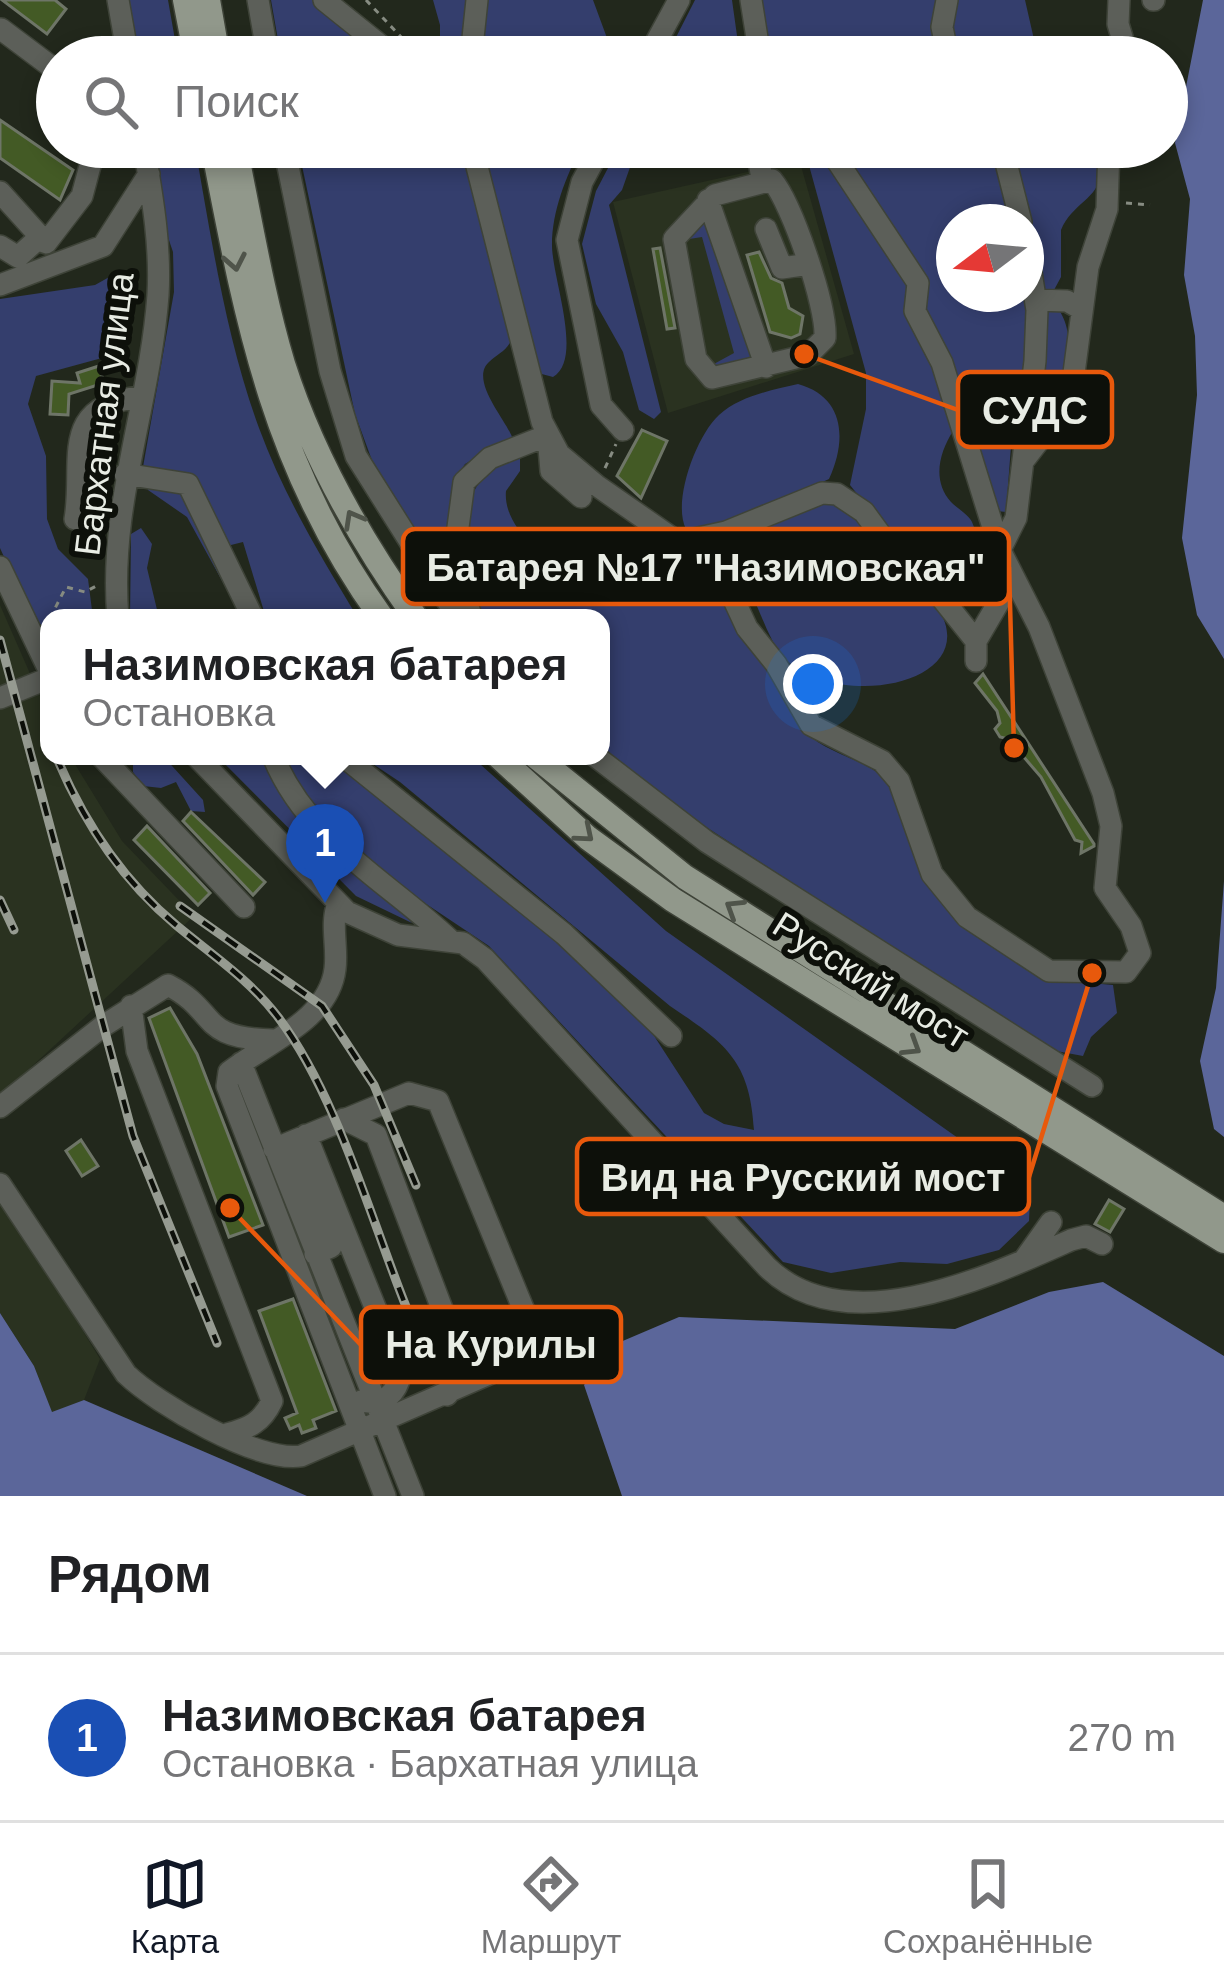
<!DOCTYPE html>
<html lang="ru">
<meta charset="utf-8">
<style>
:root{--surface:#fff;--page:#f6f6f6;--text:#202124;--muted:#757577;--line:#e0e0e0;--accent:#111827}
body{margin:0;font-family:Helvetica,sans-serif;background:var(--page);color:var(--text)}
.compass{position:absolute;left:936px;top:204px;width:108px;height:108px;border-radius:50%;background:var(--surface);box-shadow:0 6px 18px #0003;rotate:254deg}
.you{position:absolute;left:813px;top:684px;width:42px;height:42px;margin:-30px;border:9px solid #fff;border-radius:50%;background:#1a73e8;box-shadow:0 0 0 18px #1a73e833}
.badge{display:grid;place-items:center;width:78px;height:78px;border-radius:50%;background:var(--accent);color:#fff;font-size:39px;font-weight:700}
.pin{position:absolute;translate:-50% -99px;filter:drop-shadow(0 3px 6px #0008)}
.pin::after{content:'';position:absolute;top:63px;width:42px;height:36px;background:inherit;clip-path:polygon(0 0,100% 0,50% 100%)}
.popup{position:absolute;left:40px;top:609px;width:570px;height:156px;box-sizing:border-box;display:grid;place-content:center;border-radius:24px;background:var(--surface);filter:drop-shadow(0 3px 9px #0005);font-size:39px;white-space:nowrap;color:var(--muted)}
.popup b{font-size:45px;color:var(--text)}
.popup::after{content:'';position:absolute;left:50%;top:100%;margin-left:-24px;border:24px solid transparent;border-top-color:var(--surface)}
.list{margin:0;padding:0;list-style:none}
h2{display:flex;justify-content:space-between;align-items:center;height:156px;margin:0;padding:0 48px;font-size:51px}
h2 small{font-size:39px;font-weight:400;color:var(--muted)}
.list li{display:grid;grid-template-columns:78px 1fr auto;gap:36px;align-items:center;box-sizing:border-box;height:168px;padding:0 48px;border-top:3px solid var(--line)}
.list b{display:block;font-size:45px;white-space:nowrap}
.list p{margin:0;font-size:39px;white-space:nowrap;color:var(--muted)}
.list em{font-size:39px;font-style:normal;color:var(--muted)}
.icon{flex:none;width:66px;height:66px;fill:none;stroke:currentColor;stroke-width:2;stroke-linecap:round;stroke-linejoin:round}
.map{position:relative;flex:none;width:1224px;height:1496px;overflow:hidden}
.search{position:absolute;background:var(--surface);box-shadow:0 6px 18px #0003;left:36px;right:36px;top:36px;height:132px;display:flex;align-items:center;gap:30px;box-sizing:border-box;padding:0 42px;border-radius:66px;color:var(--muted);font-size:45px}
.sheet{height:324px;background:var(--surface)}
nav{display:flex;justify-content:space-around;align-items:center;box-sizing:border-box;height:168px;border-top:3px solid var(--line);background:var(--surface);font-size:33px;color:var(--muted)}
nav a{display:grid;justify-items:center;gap:6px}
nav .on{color:var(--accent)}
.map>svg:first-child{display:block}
.built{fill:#2a3220}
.green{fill:#343e6d}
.water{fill:#5b669a}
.building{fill:#435a25;stroke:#6e7567;stroke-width:3}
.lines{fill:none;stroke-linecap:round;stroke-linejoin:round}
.minor-casing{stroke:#3e4338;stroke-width:24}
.major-casing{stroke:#3e4338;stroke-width:27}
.path{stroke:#878c82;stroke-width:3;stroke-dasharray:6 6;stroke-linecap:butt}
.minor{stroke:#5c5f59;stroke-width:21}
.major{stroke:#91988b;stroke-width:24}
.rail-casing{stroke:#969b91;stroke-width:9}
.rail{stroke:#0d100a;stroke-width:4.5;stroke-dasharray:14;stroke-linecap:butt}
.oneway{stroke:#4f544a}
.labels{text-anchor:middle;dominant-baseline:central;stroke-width:12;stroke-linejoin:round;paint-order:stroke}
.street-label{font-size:36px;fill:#e8ece4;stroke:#0d100a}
.leader{fill:none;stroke:#e8590c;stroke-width:4.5}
.callout-dot{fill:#e8590c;stroke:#0d100a;stroke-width:4.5}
.callout{fill:#0d100a;stroke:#e8590c;stroke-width:4.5}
.callout-label{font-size:39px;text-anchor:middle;font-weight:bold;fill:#e8ece4}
</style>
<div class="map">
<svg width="1224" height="1496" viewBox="0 0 1224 1496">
<rect width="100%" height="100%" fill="#22281c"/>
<path class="built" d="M796 148 854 354 668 413 613 202 752 171 757 154Z
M0 605 49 717V756H70L122 841 194 916 0 1096Z
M0 1195 100 1359 84 1400 52 1413 34 1366 0 1313Z"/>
<path class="green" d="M124 0H168L178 57H134Z
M271 0H312L380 57H281Z
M433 0H468L462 57H440V25Z
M488 0H593L614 57H480Z
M695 0H732L740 57H666Z
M754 0H939L938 57H764Z
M956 0H1025L1038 57H957L952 28Z
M149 147H195C212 242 226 338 259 428 284 496 321 557 358 618H266L243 542 231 545V589L226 588 187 517 148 490 143 467 174 292 173 252 155 199Z
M298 147H465L511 341C504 353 498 353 489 362 469 380 506 420 512 437L465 464 454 481 442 576 377 474 355 414Z
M514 147H581C566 177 552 211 552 245 552 278 584 359 553 377L538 373 485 164Z
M619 147H647L634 156 622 190 609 205 661 412 654 419 639 410 623 352 596 304 582 244 596 191Z
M804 147H820L907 275 953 431C939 453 932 481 951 502 957 508 969 515 972 522 983 546 976 578 952 588L912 563 850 485 866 409V373Z
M836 147H995L1014 222H954V294H1026L1028 359 1013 420 1006 512 997 511 925 311 927 282Z
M1010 147H1090C1118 197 1075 195 1061 230V277L1054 290H1043Z
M705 217 755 359 716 373 712 365 734 353 702 237 683 240Z
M120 271 127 310 113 355 36 376 28 404 46 456 47 519 58 549 88 579 93 618H49V631L31 617 0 548V299L95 285Z
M1054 305C1075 322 1072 375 1060 398 1055 409 1044 419 1036 429L1044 311Z
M798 384C845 397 847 440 829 479L743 518 686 529C672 502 696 436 719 415 740 396 772 390 798 384Z
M520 458V471L506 491C504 512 518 532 533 546 611 619 611 529 670 546 729 563 768 679 802 727 823 756 869 757 892 786L962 922 1044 979 1113 985 1117 1013 1091 1037 1083 1056 1051 1050 669 803 601 747V618H480C474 602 463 581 462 563 459 517 470 468 520 458Z
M821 500C856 504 883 553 909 576 1024 674 849 719 785 659 774 648 765 625 759 611 748 585 739 559 752 532Z
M141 528 152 544 147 568 159 618H130L131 534Z
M133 756H163L203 800 205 812 191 811 176 782 161 788 143 786 133 772Z
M217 756H265L412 923 356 896Z
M280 756H331L559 939 649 1028 704 1113 724 1124 754 1130C750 1060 725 1043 670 1006L400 782 361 756H471L666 931 996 1165 1030 1197 1029 1221 999 1250 947 1264 900 1262 831 1273 783 1262 489 946 368 865 313 811Z"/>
<path class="water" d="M1203 0H1224V659L1197 615 1182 538 1197 395 1195 336 1184 275 1190 199 1175 143Z
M1224 881V1137L1214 1129 1200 1061 1216 988Z
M1103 1282 1224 1356V1496H622L584 1385 618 1343 679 1317 955 1329 1049 1292Z
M0 1313 34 1366 52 1412 84 1400 307 1496H0Z"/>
<path class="building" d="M2 0H55L66 9 47 34Z
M0 120 73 170 60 200 0 158Z
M660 248 675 328 667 329 653 249Z
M759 252 771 278 782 283 789 308 803 316 800 334 791 338 770 332 747 255Z
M99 366 104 383 69 394 68 415 50 414 52 381 80 383 77 373Z
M642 430 667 441 641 498 617 476Z
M983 674 1094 844V846L1081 853 1082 842 1075 840 1041 777 1016 748 1017 741 1000 737 995 729 1000 723 997 711 975 683Z
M191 812 265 882 253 895 183 821Z
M147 826 210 893 198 905 134 840Z
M170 1008 197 1054 263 1225 229 1237 149 1018Z
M81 1140 98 1166 82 1176 66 1151Z
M1109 1200 1124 1209 1110 1232 1095 1224Z
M293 1299 336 1411 313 1420 316 1428 302 1433 299 1425 290 1429 285 1418 297 1413 259 1311Z"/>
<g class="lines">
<defs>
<path id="minor" d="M118 0 128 57
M258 0 268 57
M324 0 395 57
M751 0 760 57
M947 0 942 27 948 57
M1119 0 1118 24 1128 57
M1153 0H1154
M1 29 57 71
M471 57 477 0
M648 57 679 0
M284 147 330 371 356 456 458 618
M472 147 542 422 559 454 596 485 721 572 747 628 776 664 811 725 882 761 899 781 932 874 967 917 1049 971 1126 972 1140 953 1131 926 1105 888 1111 826 1103 793 1039 627 1000 550 1016 518 1035 361 1037 310 1026 241
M601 147 582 182 567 240 601 405 623 430
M757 147 762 180
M828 147 918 283 915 311 942 363 1000 550V600L976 641V661
M1002 147 1021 222
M772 180C792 204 827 306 825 338L808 355 712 378 696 359 674 239 715 195Z
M0 192 46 243 82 196 95 147
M708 200 766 367
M766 229 782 268 809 264
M0 246 18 257 40 237
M0 285 103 246 149 174
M1036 300 1067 301 1081 309
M548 436 551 471 581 497
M1024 460 1065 407 1072 388 1088 267 1107 209 1109 147
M125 474 188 484 253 618
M75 519C85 462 57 405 141 397
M680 542 726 532 822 493 837 494 864 512 899 560 940 596 976 641
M0 567 49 670
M118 618C108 507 150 405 158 295 161 246 152 195 144 147
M472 618 453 565 464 482 490 458 548 435
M0 698 49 678
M101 756 244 907
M196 756 347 912 398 935 463 943 485 959 767 1267C846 1344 990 1276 1071 1240L1086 1236 1102 1244
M273 756C307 840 386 880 449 939
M343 756 564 934 671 1036
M595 756 707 842 1092 1086
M338 903C330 924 338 947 335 969 329 1020 266 1043 229 1072L227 1086 385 1496
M131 1006 137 1051 272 1401C262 1422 250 1428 227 1434
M241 1063 413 1496
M0 1107 103 1026 168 985C220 1012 196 1038 273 1040
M344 1119 376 1135 463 1364 460 1379 447 1395
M306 1135 401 1372C397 1394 384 1406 361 1401
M289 1143 331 1247 315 1254
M0 1184 126 1374C157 1404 258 1463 301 1456L528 1357 532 1330 438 1101 409 1093 274 1149
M1024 1260 1051 1222"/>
<path id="major" d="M185 0 196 57
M208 0 218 57
M213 147C247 323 274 469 382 618
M235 147C250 219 262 294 283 364 312 455 361 541 416 618
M498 756 588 838 673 900 1224 1241
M535 756 685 877 1224 1217"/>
</defs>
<use href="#minor" class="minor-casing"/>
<use href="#major" class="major-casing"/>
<path class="path" d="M366 0 420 57
M1126 203 1150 205
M605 468 616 444
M50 618 66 587 85 592 98 585"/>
<use href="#minor" class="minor"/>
<use href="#major" class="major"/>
<defs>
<path id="rail" d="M0 640 133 1136 217 1343
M45 731 49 738
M56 756C83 821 121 879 176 925 212 955 249 979 278 1017 337 1095 370 1217 407 1309
M0 900 14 930
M180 906 322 1006 374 1085 416 1185"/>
</defs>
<use href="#rail" class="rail-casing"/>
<use href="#rail" class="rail"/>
</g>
<defs><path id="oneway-chevron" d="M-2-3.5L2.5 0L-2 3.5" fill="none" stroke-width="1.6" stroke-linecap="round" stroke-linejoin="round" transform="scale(3)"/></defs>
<g class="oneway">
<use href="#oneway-chevron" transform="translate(235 262) rotate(79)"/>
<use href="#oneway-chevron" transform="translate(353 519) rotate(-119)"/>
<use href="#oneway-chevron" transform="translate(585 834) rotate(40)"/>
<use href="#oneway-chevron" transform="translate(734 908) rotate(-148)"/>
<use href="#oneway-chevron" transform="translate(912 1047) rotate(32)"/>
</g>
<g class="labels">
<g class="street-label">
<text transform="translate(104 414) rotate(-83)">Бархатная улица</text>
<text transform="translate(871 980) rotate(32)">Русский мост</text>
</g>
</g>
<path class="leader" d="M804 354L958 410M1014 748L1009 567M1092 973L1029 1177M230 1208L361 1345"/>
<g class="callout-dot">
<circle cx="804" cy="354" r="12"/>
<circle cx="1014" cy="748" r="12"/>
<circle cx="1092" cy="973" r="12"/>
<circle cx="230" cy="1208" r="12"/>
</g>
<g class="callout">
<rect x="958" y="372" width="154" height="75" rx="12"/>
<rect x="403" y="529" width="606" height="75" rx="12"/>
<rect x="577" y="1139" width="452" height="75" rx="12"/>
<rect x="361" y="1307" width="260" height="75" rx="12"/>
</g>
<g class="callout-label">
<text x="1035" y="424">СУДС</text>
<text x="706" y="581">Батарея №17 "Назимовская"</text>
<text x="803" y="1191">Вид на Русский мост</text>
<text x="491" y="1358">На Курилы</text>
</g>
</svg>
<svg class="compass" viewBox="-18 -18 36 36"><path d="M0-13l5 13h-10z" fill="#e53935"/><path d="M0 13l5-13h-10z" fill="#757577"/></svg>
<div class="you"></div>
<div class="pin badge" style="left:325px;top:903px;background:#1a4fb4">1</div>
<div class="popup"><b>Назимовская батарея</b>Остановка</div>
<div class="search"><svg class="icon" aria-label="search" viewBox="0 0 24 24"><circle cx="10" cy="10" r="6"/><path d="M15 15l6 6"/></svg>Поиск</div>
</div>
<section class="sheet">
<h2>Рядом<small></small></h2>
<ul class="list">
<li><span class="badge" style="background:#1a4fb4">1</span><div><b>Назимовская батарея</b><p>Остановка · Бархатная улица</p></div><em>270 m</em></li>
</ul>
</section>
<nav>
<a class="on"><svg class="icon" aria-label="map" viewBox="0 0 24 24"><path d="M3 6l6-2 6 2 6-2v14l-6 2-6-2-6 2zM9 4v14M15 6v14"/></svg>Карта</a>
<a><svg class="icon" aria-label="directions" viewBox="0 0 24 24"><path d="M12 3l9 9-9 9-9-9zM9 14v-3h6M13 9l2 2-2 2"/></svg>Маршрут</a>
<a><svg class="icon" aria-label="saved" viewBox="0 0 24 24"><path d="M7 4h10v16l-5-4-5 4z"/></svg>Сохранённые</a>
</nav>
